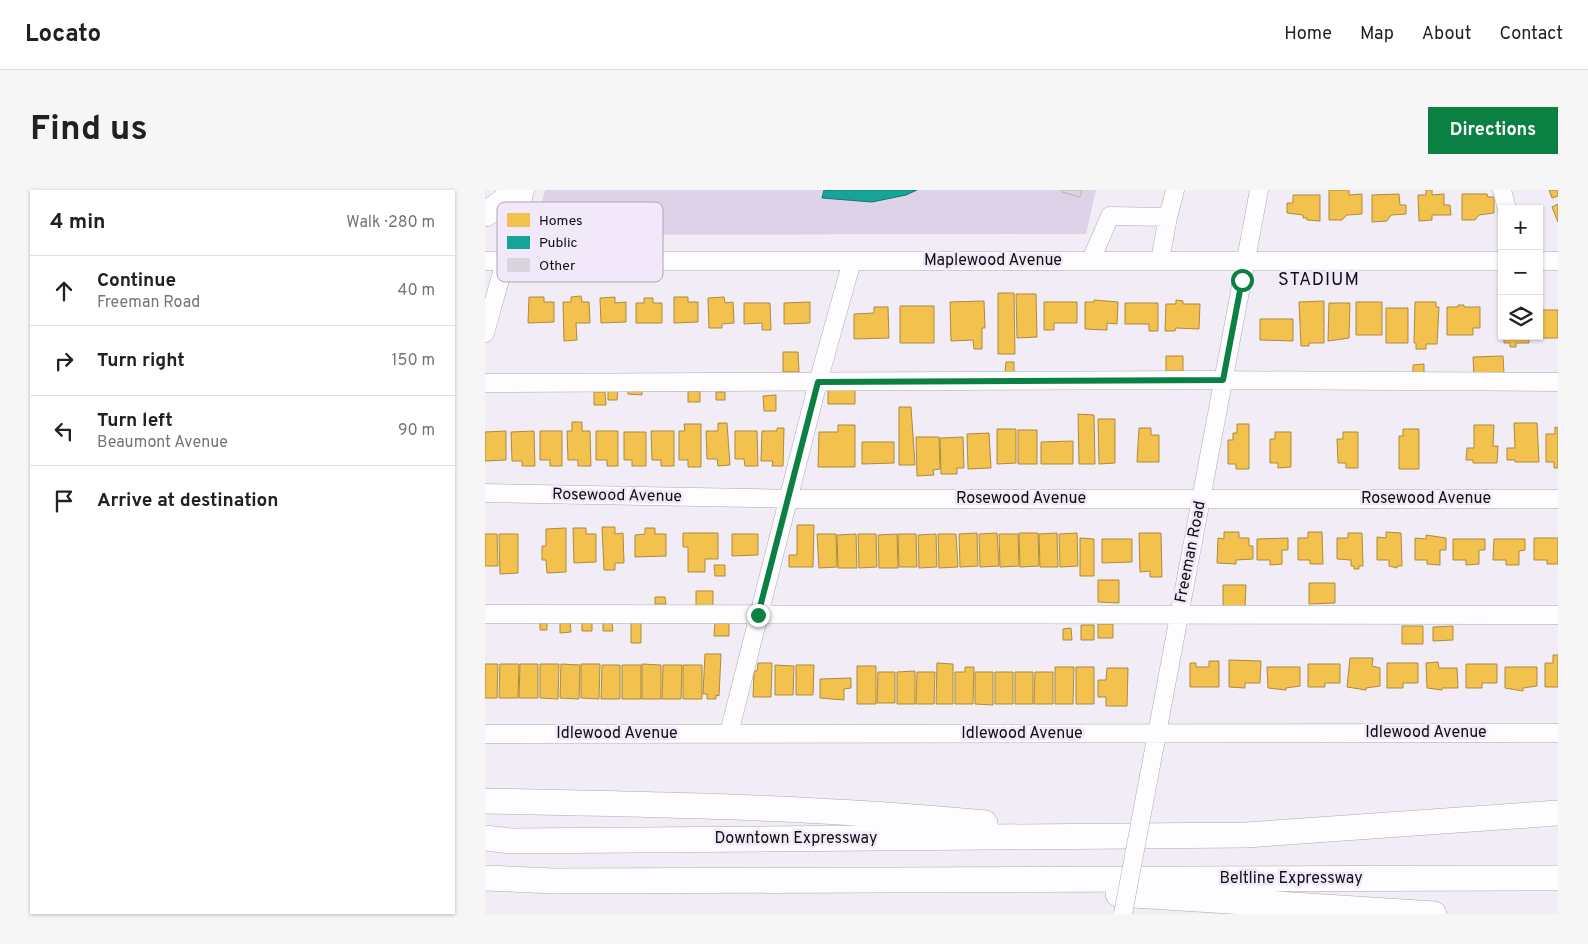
<!DOCTYPE html>
<meta charset="utf-8">
<style>
:root{--surface:#fff;--page:#f6f6f6;--text:#202124;--muted:#757577;--line:#e0e0e0;--accent:#0b8043}
body{margin:0;font-family:Overpass,sans-serif;background:var(--page);color:var(--text)}
.controls{position:absolute;right:15px;top:15px;display:grid;overflow:hidden;border-radius:0px;box-shadow:0 1px 4px #0004}
.controls button{width:45px;height:45px;display:grid;place-items:center;padding:0;border:0;border-bottom:1px solid var(--line);background:var(--surface);color:var(--text);font:25px sans-serif}
.stop{position:absolute;width:15px;height:15px;margin:-11px;border:4px solid #0b8043;border-radius:50%;background:#fff}
.stop.end{background:#0b8043;border-color:#fff;box-shadow:0 1px 5px #0008}
.list{margin:0;padding:0;list-style:none}
h2{display:flex;justify-content:space-between;align-items:center;height:65px;margin:0;padding:0 20px;font-size:21px}
h2 small{font-size:16px;font-weight:400;color:var(--muted)}
.list li{display:grid;grid-template-columns:32px 1fr auto;gap:15px;align-items:center;box-sizing:border-box;height:70px;padding:0 20px;border-top:1px solid var(--line)}
.list b{display:block;font-size:19px;white-space:nowrap}
.list p{margin:0;font-size:16px;white-space:nowrap;color:var(--muted)}
.list em{font-size:16px;font-style:normal;color:var(--muted)}
.icon{flex:none;width:28px;height:28px;fill:none;stroke:currentColor;stroke-width:2;stroke-linecap:round;stroke-linejoin:round}
.map{position:relative;flex:none;width:1073px;height:724px;overflow:hidden;border-radius:0px}
header{display:flex;align-items:center;gap:30px;box-sizing:border-box;height:70px;padding:0 25px;background:var(--surface);border-bottom:1px solid var(--line)}
header strong{font-size:24px}
nav{display:flex;gap:28px;margin-inline-start:auto;font-size:18px}
.intro{display:flex;align-items:center;justify-content:space-between;box-sizing:border-box;height:120px;padding:0 30px}
h1{margin:0;font-size:35px}
.button{padding:12px 22px;border-radius:0px;background:var(--accent);color:#fff;font-size:18px;font-weight:700}
main{display:flex;gap:30px;padding:0 30px}
aside{flex:1;background:var(--surface);border-radius:0px;box-shadow:0 1px 4px #0004}
.map>svg:first-child{display:block}
.green{fill:#ddd2e8}
.homes{fill:#f2c14e;stroke:#ae8b3c}
.public{fill:#17a398;stroke:#157670}
.building{fill:#d9d5dc;stroke:#b7b3ba}
.lines{fill:none;stroke-linecap:round;stroke-linejoin:round}
.minor-casing{stroke:#adaab0;stroke-width:19}
.highway-casing{stroke:#adaab0;stroke-width:26}
.minor{stroke:#fdfcfe;stroke-width:18}
.highway{stroke:#fdfcfe;stroke-width:25}
.minor-bridge-casing{stroke:#adaab0;stroke-width:19;stroke-linecap:butt}
.minor-bridge{stroke:#fdfcfe;stroke-width:18}
.route{stroke:#0b8043;stroke-width:6}
.labels{text-anchor:middle;dominant-baseline:central;stroke-width:5;stroke-linejoin:round;paint-order:stroke}
.street-label{font-size:16px;fill:#100d13;stroke:#f1e8f9}
.neighbourhood-label{font-size:18px;letter-spacing:1px;fill:#100d13;stroke:#f1e8f9}
.key{fill:#f1e8f9;stroke:#aea6b4;stroke-width:1}
.key-label{font-size:14px;fill:#100d13}
</style>
<header>
<strong>Locato</strong>
<nav><a>Home</a><a>Map</a><a>About</a><a>Contact</a></nav>
</header>
<div class="intro"><h1>Find us</h1><a class="button">Directions</a></div>
<main>
<aside>
<h2>4 min<small>Walk · 280 m</small></h2>
<ul class="list">
<li><svg class="icon" aria-label="ahead" viewBox="0 0 24 24"><path d="M12 20V5M6 11l6-6 6 6"/></svg><div><b>Continue</b><p>Freeman Road</p></div><em>40 m</em></li>
<li><svg class="icon" aria-label="right" viewBox="0 0 24 24"><path d="M7 20v-9h11M14 6l5 5-5 5"/></svg><div><b>Turn right</b></div><em>150 m</em></li>
<li><svg class="icon" aria-label="left" viewBox="0 0 24 24"><path d="M17 20v-9H6M10 6l-5 5 5 5"/></svg><div><b>Turn left</b><p>Beaumont Avenue</p></div><em>90 m</em></li>
<li><svg class="icon" aria-label="arrive" viewBox="0 0 24 24"><path d="M6 21V4h12l-3 4 3 4H6"/></svg><div><b>Arrive at destination</b></div></li>
</ul>
</aside>
<div class="map">
<svg width="1073" height="724" viewBox="0 0 1073 724">
<rect width="100%" height="100%" fill="#f1ecf5"/>
<path class="green" d="M60 0H611L601 44 49 45Z"/>
<path class="homes" d="M844 0H864V5L877 4V24L862 25 857 30H844Z
M941 0H947V5L959 4V15H965L966 25H947V30L934 31 933 5H941Z
M1064 0H1073V6L1067 8Z
M914 4 915 15H921V24L906 25 902 31 887 32V5Z
M977 4H1002L1003 7H1009V23L994 25 990 30H977Z
M808 5H835V31L822 30V28H818V25L802 23V13H808Z
M1073 14V32L1067 17Z
M513 103H529L530 164H513Z
M531 104H551L552 147 532 148Z
M96 106 97 112H104L105 133H91L92 150 79 151 78 112H86V107Z
M44 107H59V112H69V132L43 133Z
M130 107V113L141 112V132L116 133 115 108Z
M189 107H203V112H213V132L189 133Z
M239 107 240 113 248 112 249 133 237 134V138H224L223 108Z
M159 108H168V113H177V133H151V113H159Z
M609 110 633 112 632 134 622 133V140L600 139V112H609Z
M691 110 698 111V114H715L714 139 691 138 690 141H680L681 114H691Z
M499 111 500 138H497V159H489L488 150 466 151 465 112Z
M839 111V153H824V156H816L814 112Z
M325 112V133L299 134V113Z
M559 112H592V133H569V140H559Z
M871 112H897V145H871Z
M930 112H951V117H954L952 154H941V159H931V153H929Z
M259 113H285L286 140H277V133L259 134Z
M640 113H673V141H664V134H640Z
M844 113H865L864 148 843 151Z
M973 115H979V117H995V138H988V145H962V117H973Z
M415 116H449V153H415Z
M389 117H403L404 148 369 149V124L389 123Z
M901 118H923V153H901Z
M1054 120H1073V148H1054Z
M775 129H808V151L775 150Z
M1019 146H1044V153H1031V157H1025V153H1019Z
M298 162H313L314 182H298Z
M681 166H698V181H681Z
M1018 166 1019 184 989 185 988 167Z
M521 172H529V183H520Z
M939 174V183L928 184V175Z
M123 198 133 199 132 210H123Z
M143 199H157V205L143 204Z
M343 199H370V214H343Z
M203 201H215V212H203Z
M109 202H120L121 215H109Z
M231 202H240V210H231Z
M291 205V221H279L278 206Z
M414 217H426L430 275H414Z
M593 224 609 225 610 274H594Z
M613 229H630V273L614 274Z
M87 232H97V241H105L106 276H93V270H83L82 241H87Z
M233 233H242L245 275 233 276 232 269H222L221 241H233Z
M1029 233H1052L1054 272H1030V270H1022V258H1030Z
M199 234H216V277H203V270H194V241H200Z
M752 234H764V279H751V274H743V250H748V243H752Z
M353 235H370V277H333L334 242H353Z
M989 235H1009L1008 256H1013L1012 273H988V270H981L982 258H989Z
M1070 237 1073 238V278H1069V272H1061V244H1070Z
M292 238H299L298 276H287L288 271H276L277 241H292Z
M654 238H666V245H674V272H652Z
M512 239H531V273L512 274Z
M918 239H934V279H914V246H918Z
M533 240H552V274H533Z
M21 241V270L0 271V242Z
M49 241 50 276H37V271H27L26 242Z
M55 241H77V276H65V270H55Z
M111 241H133V276H122V270H111Z
M166 241H189V276H176V270H167Z
M250 241H272L273 276H260L259 269H250Z
M139 242H161V276H147V270H139Z
M790 242H806V277L793 278V273H785V249H790Z
M858 242H873V278H861V273H853L852 249H858Z
M504 243 506 278 483 279 482 244Z
M431 247H454L455 279 448 280 449 285 432 286Z
M478 247 479 278H472V284H456L455 248Z
M588 251V274H556V252Z
M377 252H409V273L377 274Z
M312 335H329L328 377H304V365H312Z
M117 337H130V344L138 343 139 373H130V380H119Z
M81 338V382L62 383 61 370H57V356H61V339Z
M88 338H101V344H111V372L89 373Z
M160 338H170V344H181V366L150 367V345L160 344Z
M739 342H754V348H764V356H768V369L751 370V374L732 373 733 348 739 349Z
M823 342H837L838 374H825V370H813V348H823Z
M901 342 916 343 917 376H912V378L904 376V370H892V347L901 348Z
M198 343H233V369H220V382H203V357H198Z
M492 343 493 376 475 377 474 344Z
M512 343 514 376 495 377 494 344Z
M534 343H553L554 376 535 377Z
M572 343 573 377H555L554 344Z
M592 343 593 376 575 377 574 344Z
M654 343H676L677 387H665V381L655 382Z
M863 343H877L878 376H874V379H869V376H866V370L852 369V348H863Z
M0 344H12L13 376H0Z
M14 344H33V383L15 384Z
M247 344H273V365L247 366Z
M332 344H351L352 377 334 378Z
M371 344 372 378H353L352 345Z
M373 344H391L392 377 374 378Z
M412 344 413 378H394L393 345Z
M413 344H431L432 377H414Z
M451 344 452 377 434 378 433 345Z
M453 344H471L473 377 454 378Z
M514 344H533L534 376 515 377Z
M941 345 961 348V360H955V375L942 374V370H930V348L941 349Z
M595 348 609 349V386H595Z
M803 348V360H797V374L785 375V370H772V349Z
M1049 348H1073V374H1062V370H1049Z
M617 349H647V372L617 373Z
M968 349H1000V360H994V374L981 375V370H968Z
M1009 349H1040V360L1034 361V375H1021V370H1008Z
M229 375H240V386H230Z
M613 390H634V413L613 412Z
M824 393H850V413L824 414Z
M738 395H761L760 417H738Z
M211 401H228V417H211Z
M170 407H180L181 414H170Z
M62 431V440H55V432Z
M85 431 86 442 75 443V432Z
M146 431H156V453H146Z
M97 432H107V441H97Z
M118 432H127L128 441H118Z
M230 433H244V446H229Z
M613 434H628V448H613Z
M596 435H609V450H596Z
M917 436H938V454H917Z
M968 436V450L948 451V437Z
M586 438 587 450H578V439Z
M220 464H236L234 506 231 505V509H222V504H218Z
M1068 465H1073V497H1060V473H1068Z
M865 468H888L887 476 895 478V496L881 498V500L862 497Z
M744 470 776 471 775 493H760V498L744 497Z
M724 471H734V497H705V473H711V477H724Z
M953 472 954 478H972L973 498H957V500L942 498 941 473Z
M273 473H287L286 507H268L269 481H272Z
M452 473 468 474V514H451Z
M902 473H933V493H918V498H902Z
M0 474H13L12 508H0Z
M15 474H34L33 508H14Z
M35 474H53V508H34Z
M55 474H74L73 509 55 508Z
M76 474 95 475 94 509 75 508Z
M96 474H115L114 509 96 508Z
M157 474 176 475V509H157Z
M823 474H855V493H840V497H823Z
M981 474H1012V493H997V498H981Z
M117 475H135V509H116Z
M137 475H156V509H137Z
M178 475H197L196 509H177Z
M198 475H217V509H198Z
M290 475 309 476 308 505H290Z
M311 475H329L328 505H311Z
M372 476H391V514H372Z
M480 477H489L488 514H470V482H480Z
M570 477H589L588 514H570Z
M591 477H609V514H591Z
M782 477H815V496L801 498V500L783 498Z
M1020 477H1052V496L1038 498V501L1020 498Z
M622 478H643L642 516H621V507H613V490H621Z
M430 481V514H412V482Z
M393 482H410V513H392Z
M432 482H450L449 514H431Z
M490 482H508V515L490 514Z
M510 482H528V514H510Z
M530 482H548V514H530Z
M550 482H568V514H549Z
M366 488V498L359 499V510L335 508V489Z"/>
<path class="public" d="M339 0H432L421 5 387 12 337 8Z"/>
<path class="building" d="M577 0H597L595 7 577 2Z"/>
<g class="lines">
<defs>
<path id="minor" d="M1017 0 1022 19
M683 27 690 0
M606 70 625 26 683 27 675 70
M0 71H1017
M1054 71H1073
M0 143 40 0
M0 193 720 190 1073 192
M0 303 313 309H1073
M0 424 1073 425
M244 543 333 192 367 71
M0 544 1073 543
M664 586 774 0"/>
<path id="highway" d="M0 24 18 12 28 0
M0 611C167 614 333 617 500 633
M0 648 26 651 761 645 1073 623
M0 688 69 691 1073 688
M633 704 949 724"/>
</defs>
<use href="#minor" class="minor-casing"/>
<use href="#highway" class="highway-casing"/>
<use href="#minor" class="minor"/>
<use href="#highway" class="highway"/>
<defs>
<path id="minor-bridge" d="M638 724 664 586"/>
</defs>
<use href="#minor-bridge" class="minor-bridge-casing"/>
<use href="#minor-bridge" class="minor-bridge"/>
</g>
<g class="lines">
<path class="route" d="M273 425 333 192 738 190 757 90"/>
</g>
<g class="labels">
<g class="street-label">
<text x="508" y="71">Maplewood Avenue</text>
<text transform="translate(132 306) rotate(1)">Rosewood Avenue</text>
<text x="536" y="309">Rosewood Avenue</text>
<text x="941" y="309">Rosewood Avenue</text>
<text transform="translate(706 362) rotate(-79)">Freeman Road</text>
<text x="941" y="543">Idlewood Avenue</text>
<text x="132" y="544">Idlewood Avenue</text>
<text x="537" y="544">Idlewood Avenue</text>
<text x="311" y="649">Downtown Expressway</text>
<text x="806" y="689">Beltline Expressway</text>
</g>
<g class="neighbourhood-label">
<text x="834" y="90">STADIUM</text>
</g>
</g>
<rect x="12" y="12" width="166" height="80" rx="8" class="key"/>
<rect x="22" y="23" width="23" height="14" fill="#f2c14e"/>
<rect x="22" y="46" width="23" height="13" fill="#17a398"/>
<rect x="22" y="68" width="23" height="14" fill="#d9d5dc"/>
<g class="key-label">
<text x="54" y="35">Homes</text>
<text x="54" y="57">Public</text>
<text x="54" y="80">Other</text>
</g>
</svg>
<div class="controls">
<button>+</button>
<button>−</button>
<button><svg class="icon" aria-label="layers" viewBox="0 0 24 24"><path d="M12 4l9 5-9 5-9-5zM3 14l9 5 9-5"/></svg></button>
</div>
<div class="stop" style="left:757px;top:90px"></div>
<div class="stop end" style="left:273px;top:425px"></div>
</div>
</main>
